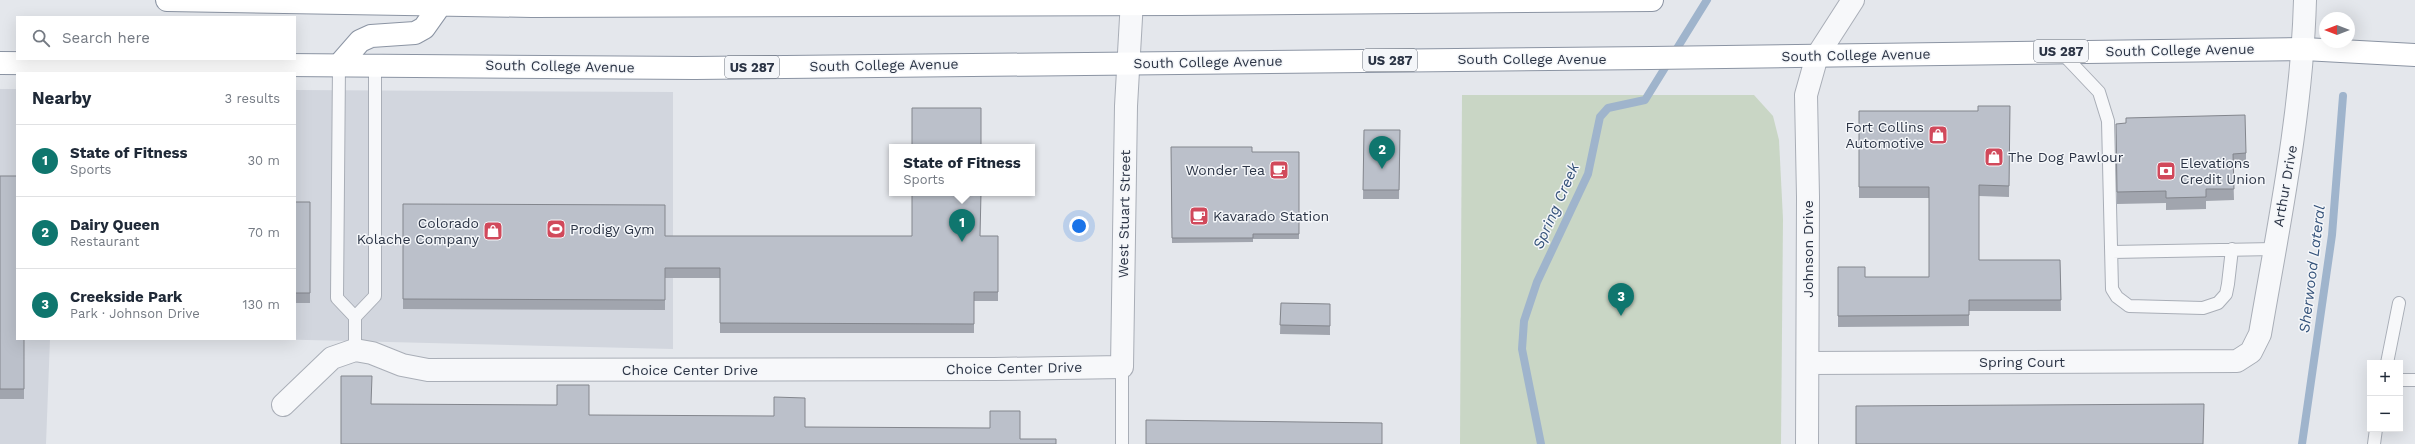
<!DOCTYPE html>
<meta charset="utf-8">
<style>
:root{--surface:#fff;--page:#f2f2f3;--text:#1f2937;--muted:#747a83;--line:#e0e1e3;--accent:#0f766e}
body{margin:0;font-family:"Work Sans",sans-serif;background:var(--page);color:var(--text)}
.controls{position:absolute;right:12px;bottom:12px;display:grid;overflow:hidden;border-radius:0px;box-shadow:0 4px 16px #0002}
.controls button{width:36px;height:36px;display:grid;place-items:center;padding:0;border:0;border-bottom:1px solid var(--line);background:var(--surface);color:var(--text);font:20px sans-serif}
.compass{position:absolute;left:2319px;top:12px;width:36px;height:36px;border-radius:50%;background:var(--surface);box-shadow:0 4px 16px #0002;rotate:270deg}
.you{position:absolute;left:1079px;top:226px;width:14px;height:14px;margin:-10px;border:3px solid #fff;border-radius:50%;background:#1a73e8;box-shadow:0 0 0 6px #1a73e833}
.badge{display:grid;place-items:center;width:26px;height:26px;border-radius:50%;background:var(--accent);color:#fff;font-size:13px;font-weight:700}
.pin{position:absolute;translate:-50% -33px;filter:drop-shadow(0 1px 2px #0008)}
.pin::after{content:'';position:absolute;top:21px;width:14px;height:12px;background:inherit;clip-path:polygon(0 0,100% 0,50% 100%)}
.popup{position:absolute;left:889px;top:144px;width:146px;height:52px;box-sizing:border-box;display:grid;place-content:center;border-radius:0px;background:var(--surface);filter:drop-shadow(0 1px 3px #0005);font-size:13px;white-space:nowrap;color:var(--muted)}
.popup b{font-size:15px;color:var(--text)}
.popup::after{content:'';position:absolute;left:50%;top:100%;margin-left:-8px;border:8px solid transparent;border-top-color:var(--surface)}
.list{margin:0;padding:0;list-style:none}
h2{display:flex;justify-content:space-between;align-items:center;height:52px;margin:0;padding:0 16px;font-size:17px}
h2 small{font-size:13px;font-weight:400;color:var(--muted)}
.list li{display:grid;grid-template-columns:26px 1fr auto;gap:12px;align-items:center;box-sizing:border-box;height:72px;padding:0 16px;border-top:1px solid var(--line)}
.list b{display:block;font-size:15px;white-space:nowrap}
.list p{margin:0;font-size:13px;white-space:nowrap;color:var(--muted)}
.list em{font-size:13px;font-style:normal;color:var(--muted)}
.icon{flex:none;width:22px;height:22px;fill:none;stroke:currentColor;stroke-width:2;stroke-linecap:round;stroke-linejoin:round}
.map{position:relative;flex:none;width:2415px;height:444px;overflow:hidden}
.search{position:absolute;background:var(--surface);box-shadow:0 4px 16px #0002;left:16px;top:16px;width:280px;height:44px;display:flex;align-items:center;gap:10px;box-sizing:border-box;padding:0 14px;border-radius:0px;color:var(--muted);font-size:15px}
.panel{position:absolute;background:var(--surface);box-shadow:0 4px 16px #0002;left:16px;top:72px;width:280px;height:268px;border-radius:0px}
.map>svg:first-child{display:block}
.built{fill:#d2d6de}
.green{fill:#c9d6c5}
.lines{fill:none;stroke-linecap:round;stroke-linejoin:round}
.stream{stroke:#9fb4cc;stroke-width:8}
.service-casing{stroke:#a9aeb7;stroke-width:14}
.minor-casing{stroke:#a9aeb7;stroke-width:24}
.trunk-casing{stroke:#8b94a3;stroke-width:24}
.service{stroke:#f7f8fa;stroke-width:12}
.minor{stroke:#f7f8fa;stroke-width:22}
.trunk{stroke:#fff;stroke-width:22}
.wall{fill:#a1a5ae}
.building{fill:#bbc0ca;stroke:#83868d}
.labels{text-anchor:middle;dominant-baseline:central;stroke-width:3;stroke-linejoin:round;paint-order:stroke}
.shield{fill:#f4f6f9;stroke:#676e7b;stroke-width:1}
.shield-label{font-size:13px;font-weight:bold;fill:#2b3445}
.street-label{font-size:14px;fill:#2b3445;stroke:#f4f6f9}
.poi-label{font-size:14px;fill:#2b3445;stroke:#f4f6f9;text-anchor:start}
.water-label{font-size:15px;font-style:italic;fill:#34527a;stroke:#f4f6f9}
</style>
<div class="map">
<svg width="2415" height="444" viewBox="0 0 2415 444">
<rect width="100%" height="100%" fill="#e4e7ec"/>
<path class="built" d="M0 89H17V339H50L46 444H0Z
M295 90 673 92V349L267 339H295Z"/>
<path class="green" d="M1462 95H1754L1773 116 1779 140 1783 219 1781 444H1460Z"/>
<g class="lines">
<path class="stream" d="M1541 444 1522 349 1524 321 1537 282 1588 174 1600 117 1608 108 1645 100 1707 0
M2302 444 2332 235 2343 96"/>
<defs>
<path id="service" d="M2061 52 2099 92 2108 121 2112 289 2117 297 2129 306 2203 308 2218 303 2226 294 2228 284 2232 249
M339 65 337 298 355 317V350
M2112 252 2274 249
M355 317 375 296V65
M2387 363 2399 303
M2400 380H2415
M1122 444V367
M2374 444 2376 429"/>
<path id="minor" d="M1808 363 2237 361 2251 352 2260 334C2279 223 2302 112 2305 0
M283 405 332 358 355 350 372 353 402 365 428 370 994 369 1122 367 1126 106 1132 0
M1807 444 1808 197 1806 95 1817 56 1853 0"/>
<path id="trunk" d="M167 0 532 6 1179 4 1652 0
M0 63 695 68 1651 58 2304 49 2415 55
M339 65 360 41 371 36 415 33 424 28 441 4"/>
</defs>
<use href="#service" class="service-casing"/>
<use href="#minor" class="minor-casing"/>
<use href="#trunk" class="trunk-casing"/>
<use href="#service" class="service"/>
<use href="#minor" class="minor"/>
<use href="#trunk" class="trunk"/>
</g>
<path class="wall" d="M2010 106 2009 197 1979 196V260H2060L2061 311H1969V326L1838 327V267L1865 277H1929V198H1859V111H1978Z
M2126 123 2246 153V165H2233L2234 200 2206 201V209L2166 210V203L2117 204 2116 135Z
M1364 130H1400L1399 199H1363Z
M1171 147 1252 152H1299V239H1253V242L1172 243Z
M0 176 24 339V399H0Z
M295 202H310V303H295Z
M403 204 665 236H998V301H974V333H720V278H665V310L403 309Z
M1281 303 1330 304V335L1280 334Z"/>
<path class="building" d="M1978 106H2010L2009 186 1979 185V260H2060L2061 300H1969V315L1838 316V267H1865V277H1929V187H1859V111H1978Z
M912 108H981V147H912Z
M2245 115 2246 153 2233 154 2234 189H2206V197L2166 198V191L2117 192 2116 124 2126 123V118Z
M1364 130H1400L1399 190H1363Z
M1171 147H1252V152H1299V234H1253V238H1172Z
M0 176H17V339H24V389H0Z
M912 193H981L980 236H998V292H974V324L720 323V268H665V300L403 299V204L665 205V236H912Z
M295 202H310V293H295Z
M1281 303 1330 304V326L1280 325Z
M341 376H372L371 404 557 405V385H589V415L774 416V397L805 398V427L990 428V411H1020V439H1056V444H341Z
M2204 404 2203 444H1856V406Z
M1146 420 1382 423V444H1146Z"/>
<defs>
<symbol id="shop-square" viewBox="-11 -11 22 22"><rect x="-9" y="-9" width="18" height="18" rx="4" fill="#d1495b" stroke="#f4f6f9"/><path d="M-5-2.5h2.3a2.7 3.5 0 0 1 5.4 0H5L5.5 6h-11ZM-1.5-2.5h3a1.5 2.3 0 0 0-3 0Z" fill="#fff"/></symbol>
<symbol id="cafe-square" viewBox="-11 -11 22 22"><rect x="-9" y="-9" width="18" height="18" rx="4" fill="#d1495b" stroke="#f4f6f9"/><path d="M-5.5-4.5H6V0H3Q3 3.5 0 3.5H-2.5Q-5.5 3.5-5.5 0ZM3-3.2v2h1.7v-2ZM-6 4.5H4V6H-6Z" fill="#fff"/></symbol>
<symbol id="bank-square" viewBox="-11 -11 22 22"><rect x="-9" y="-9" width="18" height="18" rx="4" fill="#d1495b" stroke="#f4f6f9"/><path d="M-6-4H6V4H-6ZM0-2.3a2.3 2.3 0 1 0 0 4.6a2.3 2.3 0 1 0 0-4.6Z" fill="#fff"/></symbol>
<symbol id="stadium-square" viewBox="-11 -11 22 22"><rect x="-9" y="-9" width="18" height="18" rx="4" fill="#d1495b" stroke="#f4f6f9"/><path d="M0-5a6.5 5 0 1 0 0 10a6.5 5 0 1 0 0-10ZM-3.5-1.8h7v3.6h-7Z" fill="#fff"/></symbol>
</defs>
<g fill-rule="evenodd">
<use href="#shop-square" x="1927" y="124" width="22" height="22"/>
<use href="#shop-square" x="1983" y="146" width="22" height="22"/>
<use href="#cafe-square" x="1268" y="159" width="22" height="22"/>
<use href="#bank-square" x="2155" y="160" width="22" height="22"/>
<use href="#cafe-square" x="1188" y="205" width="22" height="22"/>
<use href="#stadium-square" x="545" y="218" width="22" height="22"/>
<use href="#shop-square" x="482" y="220" width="22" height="22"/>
</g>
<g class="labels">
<g class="shield">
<rect x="2034" y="40" width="54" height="22" rx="3"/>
<rect x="1363" y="49" width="54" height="22" rx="3"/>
<rect x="725" y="56" width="54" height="22" rx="3"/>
</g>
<g class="shield-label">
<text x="2061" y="51">US 287</text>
<text x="1390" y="60">US 287</text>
<text x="752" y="67">US 287</text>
</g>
<g class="street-label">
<text transform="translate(2180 50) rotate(-1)">South College Avenue</text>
<text transform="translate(1856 55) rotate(-1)">South College Avenue</text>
<text x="1532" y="59">South College Avenue</text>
<text transform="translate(1208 62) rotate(-1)">South College Avenue</text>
<text transform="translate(884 65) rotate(-1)">South College Avenue</text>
<text transform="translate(560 66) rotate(1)">South College Avenue</text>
<text transform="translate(2285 186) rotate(-80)">Arthur Drive</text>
<text transform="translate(1124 214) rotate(-89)">West Stuart Street</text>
<text transform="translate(1808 249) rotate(-90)">Johnson Drive</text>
<text x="2022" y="362">Spring Court</text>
<text transform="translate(1014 368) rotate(-1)">Choice Center Drive</text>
<text x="690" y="370">Choice Center Drive</text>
</g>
<g class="poi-label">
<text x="1924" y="127" text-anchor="end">Fort Collins<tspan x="1924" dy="16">Automotive</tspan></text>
<text x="2008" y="157">The Dog Pawlour</text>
<text x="2180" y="163">Elevations<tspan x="2180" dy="16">Credit Union</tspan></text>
<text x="1265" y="170" text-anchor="end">Wonder Tea</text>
<text x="1213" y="216">Kavarado Station</text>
<text x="479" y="223" text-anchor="end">Colorado<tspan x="479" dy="16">Kolache Company</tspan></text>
<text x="570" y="229">Prodigy Gym</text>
</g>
<g class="water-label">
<text transform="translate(1556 206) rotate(-66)">Spring Creek</text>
<text transform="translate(2312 269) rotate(-83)">Sherwood Lateral</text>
</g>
</g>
</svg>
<div class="controls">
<button>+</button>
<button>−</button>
</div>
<svg class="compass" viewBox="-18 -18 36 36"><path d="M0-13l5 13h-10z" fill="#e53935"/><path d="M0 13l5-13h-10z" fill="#747a83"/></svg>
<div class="you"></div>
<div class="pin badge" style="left:962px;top:242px">1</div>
<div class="popup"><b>State of Fitness</b>Sports</div>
<div class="pin badge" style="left:1382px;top:169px">2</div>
<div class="pin badge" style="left:1621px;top:316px">3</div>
<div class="search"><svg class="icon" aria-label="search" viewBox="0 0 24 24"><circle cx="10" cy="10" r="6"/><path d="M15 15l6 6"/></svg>Search here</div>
<section class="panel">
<h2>Nearby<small>3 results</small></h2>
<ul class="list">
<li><span class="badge">1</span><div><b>State of Fitness</b><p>Sports</p></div><em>30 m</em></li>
<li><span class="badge">2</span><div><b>Dairy Queen</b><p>Restaurant</p></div><em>70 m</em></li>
<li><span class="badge">3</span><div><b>Creekside Park</b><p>Park · Johnson Drive</p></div><em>130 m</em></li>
</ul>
</section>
</div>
